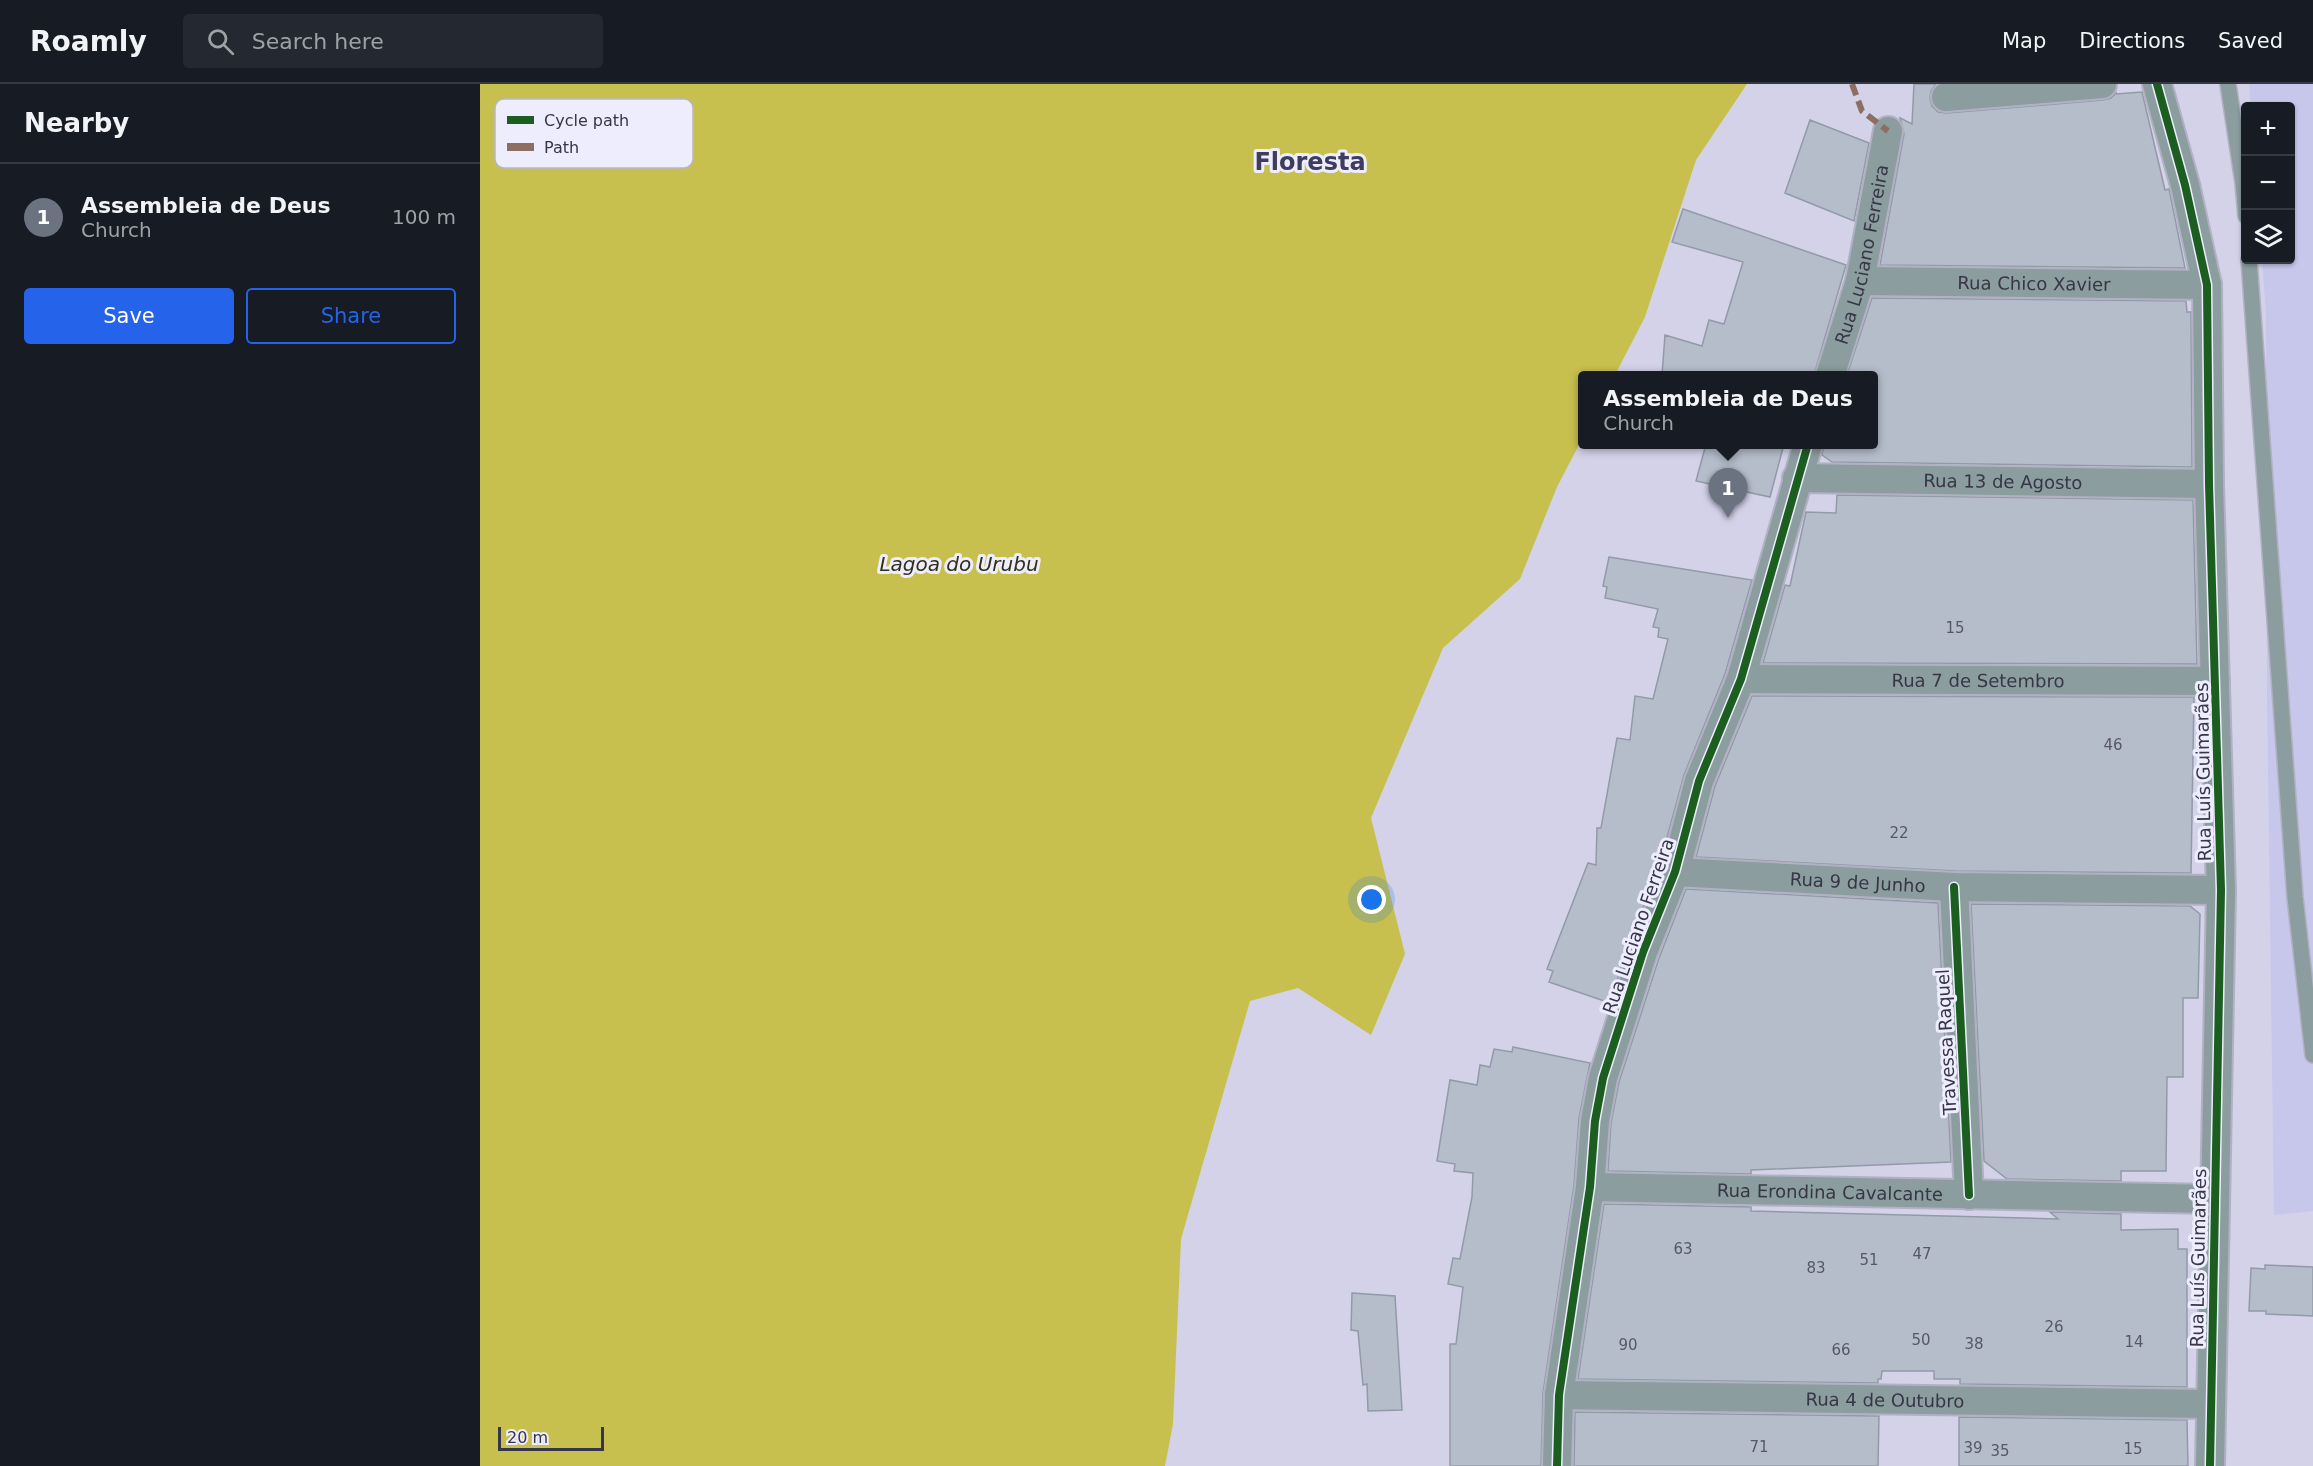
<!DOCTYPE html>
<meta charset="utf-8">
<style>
:root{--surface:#171b24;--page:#242831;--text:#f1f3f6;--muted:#9ea1a6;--line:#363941;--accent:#2563eb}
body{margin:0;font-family:"DejaVu Sans",sans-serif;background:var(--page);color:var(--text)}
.controls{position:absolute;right:18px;top:18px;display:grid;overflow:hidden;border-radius:6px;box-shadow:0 2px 4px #0004}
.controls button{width:54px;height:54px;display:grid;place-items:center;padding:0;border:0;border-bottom:2px solid var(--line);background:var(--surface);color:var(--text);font:30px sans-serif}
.scale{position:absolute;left:18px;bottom:15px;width:106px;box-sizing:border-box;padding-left:6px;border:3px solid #363646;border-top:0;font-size:16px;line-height:21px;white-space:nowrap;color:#363646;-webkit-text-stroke:4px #ededfe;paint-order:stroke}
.you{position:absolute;left:892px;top:816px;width:21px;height:21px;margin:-15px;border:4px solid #fff;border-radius:50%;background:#1a73e8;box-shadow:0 0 0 9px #1a73e833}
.badge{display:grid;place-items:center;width:39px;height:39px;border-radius:50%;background:var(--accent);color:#fff;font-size:20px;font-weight:700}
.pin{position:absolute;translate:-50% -50px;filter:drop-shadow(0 2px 3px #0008)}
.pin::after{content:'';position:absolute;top:32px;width:21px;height:18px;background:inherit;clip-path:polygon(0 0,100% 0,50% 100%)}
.popup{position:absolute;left:1098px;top:287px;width:300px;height:78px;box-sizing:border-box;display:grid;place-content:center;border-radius:6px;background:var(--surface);filter:drop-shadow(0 2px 4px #0005);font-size:20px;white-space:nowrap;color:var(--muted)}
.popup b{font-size:22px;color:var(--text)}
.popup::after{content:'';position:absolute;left:50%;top:100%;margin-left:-12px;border:12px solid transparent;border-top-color:var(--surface)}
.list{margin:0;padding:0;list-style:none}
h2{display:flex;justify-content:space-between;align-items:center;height:78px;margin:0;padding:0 24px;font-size:26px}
h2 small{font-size:20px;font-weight:400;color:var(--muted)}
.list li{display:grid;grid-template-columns:39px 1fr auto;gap:18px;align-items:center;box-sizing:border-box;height:108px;padding:0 24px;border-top:2px solid var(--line)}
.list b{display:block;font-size:22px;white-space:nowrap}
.list p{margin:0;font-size:20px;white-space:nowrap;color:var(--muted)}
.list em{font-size:20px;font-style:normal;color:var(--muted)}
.actions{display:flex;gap:12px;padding:18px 24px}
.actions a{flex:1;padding:14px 0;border:2px solid var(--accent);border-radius:6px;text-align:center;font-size:21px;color:var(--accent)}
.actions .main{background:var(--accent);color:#fff}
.icon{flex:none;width:33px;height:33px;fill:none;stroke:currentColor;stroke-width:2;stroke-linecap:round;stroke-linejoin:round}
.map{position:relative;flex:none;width:1833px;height:1382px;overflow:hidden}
header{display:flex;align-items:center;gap:36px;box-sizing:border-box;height:84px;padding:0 30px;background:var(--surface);border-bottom:2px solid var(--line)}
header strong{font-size:28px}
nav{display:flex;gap:33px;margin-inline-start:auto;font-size:21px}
.search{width:420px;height:54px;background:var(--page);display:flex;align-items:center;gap:15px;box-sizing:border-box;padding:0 21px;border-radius:6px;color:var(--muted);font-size:22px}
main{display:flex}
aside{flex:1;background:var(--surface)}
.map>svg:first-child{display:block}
.built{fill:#c7c6eb}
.water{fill:#c8c04e}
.building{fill:#b5bdcb;stroke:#929aa8;stroke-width:1.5}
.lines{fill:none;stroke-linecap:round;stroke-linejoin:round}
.service-casing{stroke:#b2b1c4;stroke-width:18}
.minor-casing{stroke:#b2b1c4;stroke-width:32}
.service{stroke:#8b9d9e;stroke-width:15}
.minor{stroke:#8b9d9e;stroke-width:28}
.quiet{stroke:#8d6e63;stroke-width:6;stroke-dasharray:12 6;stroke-linecap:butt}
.cycleway-casing{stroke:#ededfe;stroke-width:11}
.cycleway{stroke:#1b5e20;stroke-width:8}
.labels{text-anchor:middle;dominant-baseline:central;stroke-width:6;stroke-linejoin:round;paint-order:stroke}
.number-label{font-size:15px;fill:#565867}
.street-label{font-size:18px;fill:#363646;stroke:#ededfe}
.water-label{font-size:20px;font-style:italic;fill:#313018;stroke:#ededfe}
.district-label{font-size:24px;font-weight:bold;fill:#3f3d5f;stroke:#ededfe}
.key{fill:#ededfe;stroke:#b6b6c7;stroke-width:1.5}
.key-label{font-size:16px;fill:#363646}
</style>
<header>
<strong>Roamly</strong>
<div class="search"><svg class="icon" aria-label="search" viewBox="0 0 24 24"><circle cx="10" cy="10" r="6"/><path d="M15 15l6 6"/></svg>Search here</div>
<nav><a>Map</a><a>Directions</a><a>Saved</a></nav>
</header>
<main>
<aside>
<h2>Nearby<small></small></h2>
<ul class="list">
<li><span class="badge" style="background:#6b7280">1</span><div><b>Assembleia de Deus</b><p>Church</p></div><em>100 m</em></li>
</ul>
<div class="actions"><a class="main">Save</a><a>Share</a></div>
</aside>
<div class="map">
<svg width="1833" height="1382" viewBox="0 0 1833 1382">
<rect width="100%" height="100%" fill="#d3d2e9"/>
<path class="built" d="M1769 0H1833V1127L1794 1131 1787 607 1786 229 1782 176H1810V22H1771Z"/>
<path class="water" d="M0 0H1267L1216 76 1165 233 1135 291 1102 292V355L1077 403 1040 495 963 564 891 734 925 870 891 951 818 904 770 917 701 1155 693 1340 685 1382H0Z"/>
<path class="building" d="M1434 0H1456L1451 7 1450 14 1452 22 1458 28 1467 29 1623 16 1631 14 1636 9V10L1662 8 1685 106 1689 105 1705 184 1400 181 1424 50 1420 34 1432 40Z
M1330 36 1389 59 1374 137 1305 109Z
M1203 125 1366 181 1334 291H1182L1185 251 1222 262 1229 236 1244 240 1263 178 1192 158Z
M1392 214 1706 217 1707 228H1711L1712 383 1352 378 1342 371 1344 360H1394V291H1367Z
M1226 360H1304L1290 413 1216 397Z
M1357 411 1713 416 1717 580 1283 579 1305 501 1310 502 1326 428 1356 429Z
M1129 473 1272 496 1245 590 1204 691 1179 783 1148 862 1130 919 1069 898 1073 887 1067 885 1108 779 1116 781 1117 744H1121L1137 654 1150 656 1155 612 1173 615 1188 555 1178 553 1179 544 1173 543 1178 525 1125 514 1127 503 1123 502Z
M1272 612 1714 613 1711 789 1475 787 1216 773 1235 702Z
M1206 805 1458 819 1471 1078 1271 1086V1090L1128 1087 1131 1039 1139 998 1179 874Z
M1491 820 1710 822 1720 830 1718 914H1703V993H1687L1686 1087H1641V1097L1527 1095 1504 1077Z
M1033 963 1110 979 1099 1034 1094 1101 1063 1309 1061 1382H970V1260H976L983 1203 968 1200 973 1174 980 1175 992 1113 993 1089 974 1087 975 1080 957 1077 970 996 997 1001 1000 981 1010 983 1014 965 1032 968Z
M1124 1120 1271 1123V1127L1578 1135 1570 1128 1641 1130V1146L1698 1145V1165H1707V1303L1480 1300V1295H1454V1287H1402L1401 1295H1398V1299L1098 1295Z
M1785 1181 1833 1183V1232L1786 1230V1227H1769L1771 1184 1785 1185Z
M872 1209 915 1212 922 1326 888 1327 887 1300 883 1301 878 1247 871 1246Z
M1095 1328 1399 1332 1398 1382H1094Z
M1479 1333 1707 1336 1708 1382H1479Z"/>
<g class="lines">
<defs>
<path id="service" d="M1748 0 1763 99 1766 132
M1769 176 1815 813 1833 971"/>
<g id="minor">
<path d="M1677 0 1705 101 1727 201 1729 400 1741 806 1730 1382"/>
<path d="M1466 13 1622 0"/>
<path id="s1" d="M1380 197 1727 201"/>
<path id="s2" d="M1350 292 1380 197 1408 47"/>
<path id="s3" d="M1317 394 1729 400"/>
<path id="s4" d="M1261 595 1735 597"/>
<path id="s5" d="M1195 788 1474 803 1741 806"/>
<path d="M1474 803 1489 1111"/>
<path id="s6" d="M1110 1103 1734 1115"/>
<path id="s7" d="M1079 1311 1731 1320"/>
<path d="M1077 1382 1079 1311 1110 1103 1115 1037 1123 994 1163 868 1195 788 1219 697 1261 595 1328 360"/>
</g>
</defs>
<use href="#service" class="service-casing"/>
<use href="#minor" class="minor-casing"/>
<use href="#service" class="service"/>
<use href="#minor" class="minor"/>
<path class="quiet" d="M1372 0 1382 27 1408 47"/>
<defs>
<path id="cycleway" d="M1677 0 1705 101 1727 201 1729 400 1741 806 1730 1382
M1474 803 1489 1111
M1077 1382 1079 1311 1110 1103 1115 1037 1123 994 1163 868 1195 788 1219 697 1261 595 1328 360"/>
</defs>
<use href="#cycleway" class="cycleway-casing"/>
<use href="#cycleway" class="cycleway"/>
</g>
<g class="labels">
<g class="number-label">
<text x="1475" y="544">15</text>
<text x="1633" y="661">46</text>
<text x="1419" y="749">22</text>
<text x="1203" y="1165">63</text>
<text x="1442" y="1170">47</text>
<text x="1389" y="1176">51</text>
<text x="1336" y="1184">83</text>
<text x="1574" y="1243">26</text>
<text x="1441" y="1256">50</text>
<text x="1654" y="1258">14</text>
<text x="1494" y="1260">38</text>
<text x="1148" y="1261">90</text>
<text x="1361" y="1266">66</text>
<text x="1279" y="1363">71</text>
<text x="1493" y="1364">39</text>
<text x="1653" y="1365">15</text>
<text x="1520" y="1367">35</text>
</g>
<g class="street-label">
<text stroke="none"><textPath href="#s2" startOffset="126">Rua Luciano Ferreira</textPath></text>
<text stroke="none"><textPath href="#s1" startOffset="174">Rua Chico Xavier</textPath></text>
<text stroke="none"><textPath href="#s3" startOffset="206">Rua 13 de Agosto</textPath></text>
<text stroke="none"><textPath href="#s4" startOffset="237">Rua 7 de Setembro</textPath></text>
<text transform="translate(1723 688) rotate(-91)">Rua Luís Guimarães</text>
<text stroke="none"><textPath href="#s5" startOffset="183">Rua 9 de Junho</textPath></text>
<text transform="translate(1158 842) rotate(-71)">Rua Luciano Ferreira</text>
<text transform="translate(1466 958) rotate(-93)">Travessa Raquel</text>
<text stroke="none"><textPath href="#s6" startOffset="240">Rua Erondina Cavalcante</textPath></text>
<text transform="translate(1718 1174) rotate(-89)">Rua Luís Guimarães</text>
<text stroke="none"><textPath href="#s7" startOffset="326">Rua 4 de Outubro</textPath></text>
</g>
<g class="water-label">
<text x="479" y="480">Lagoa do Urubu</text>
</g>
<g class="district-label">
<text x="830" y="78">Floresta</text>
</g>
</g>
<rect x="15" y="15" width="198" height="69" rx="9" class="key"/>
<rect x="27" y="32" width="27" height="8" fill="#1b5e20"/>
<rect x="27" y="59" width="27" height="8" fill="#8d6e63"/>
<g class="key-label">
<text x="64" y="42">Cycle path</text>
<text x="64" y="69">Path</text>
</g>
</svg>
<div class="controls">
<button>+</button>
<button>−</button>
<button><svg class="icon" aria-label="layers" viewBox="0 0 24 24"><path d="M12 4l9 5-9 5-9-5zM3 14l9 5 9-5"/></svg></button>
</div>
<div class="scale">20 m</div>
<div class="you"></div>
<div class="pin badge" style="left:1248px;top:434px;background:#6b7280">1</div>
<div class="popup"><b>Assembleia de Deus</b>Church</div>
</div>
</main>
